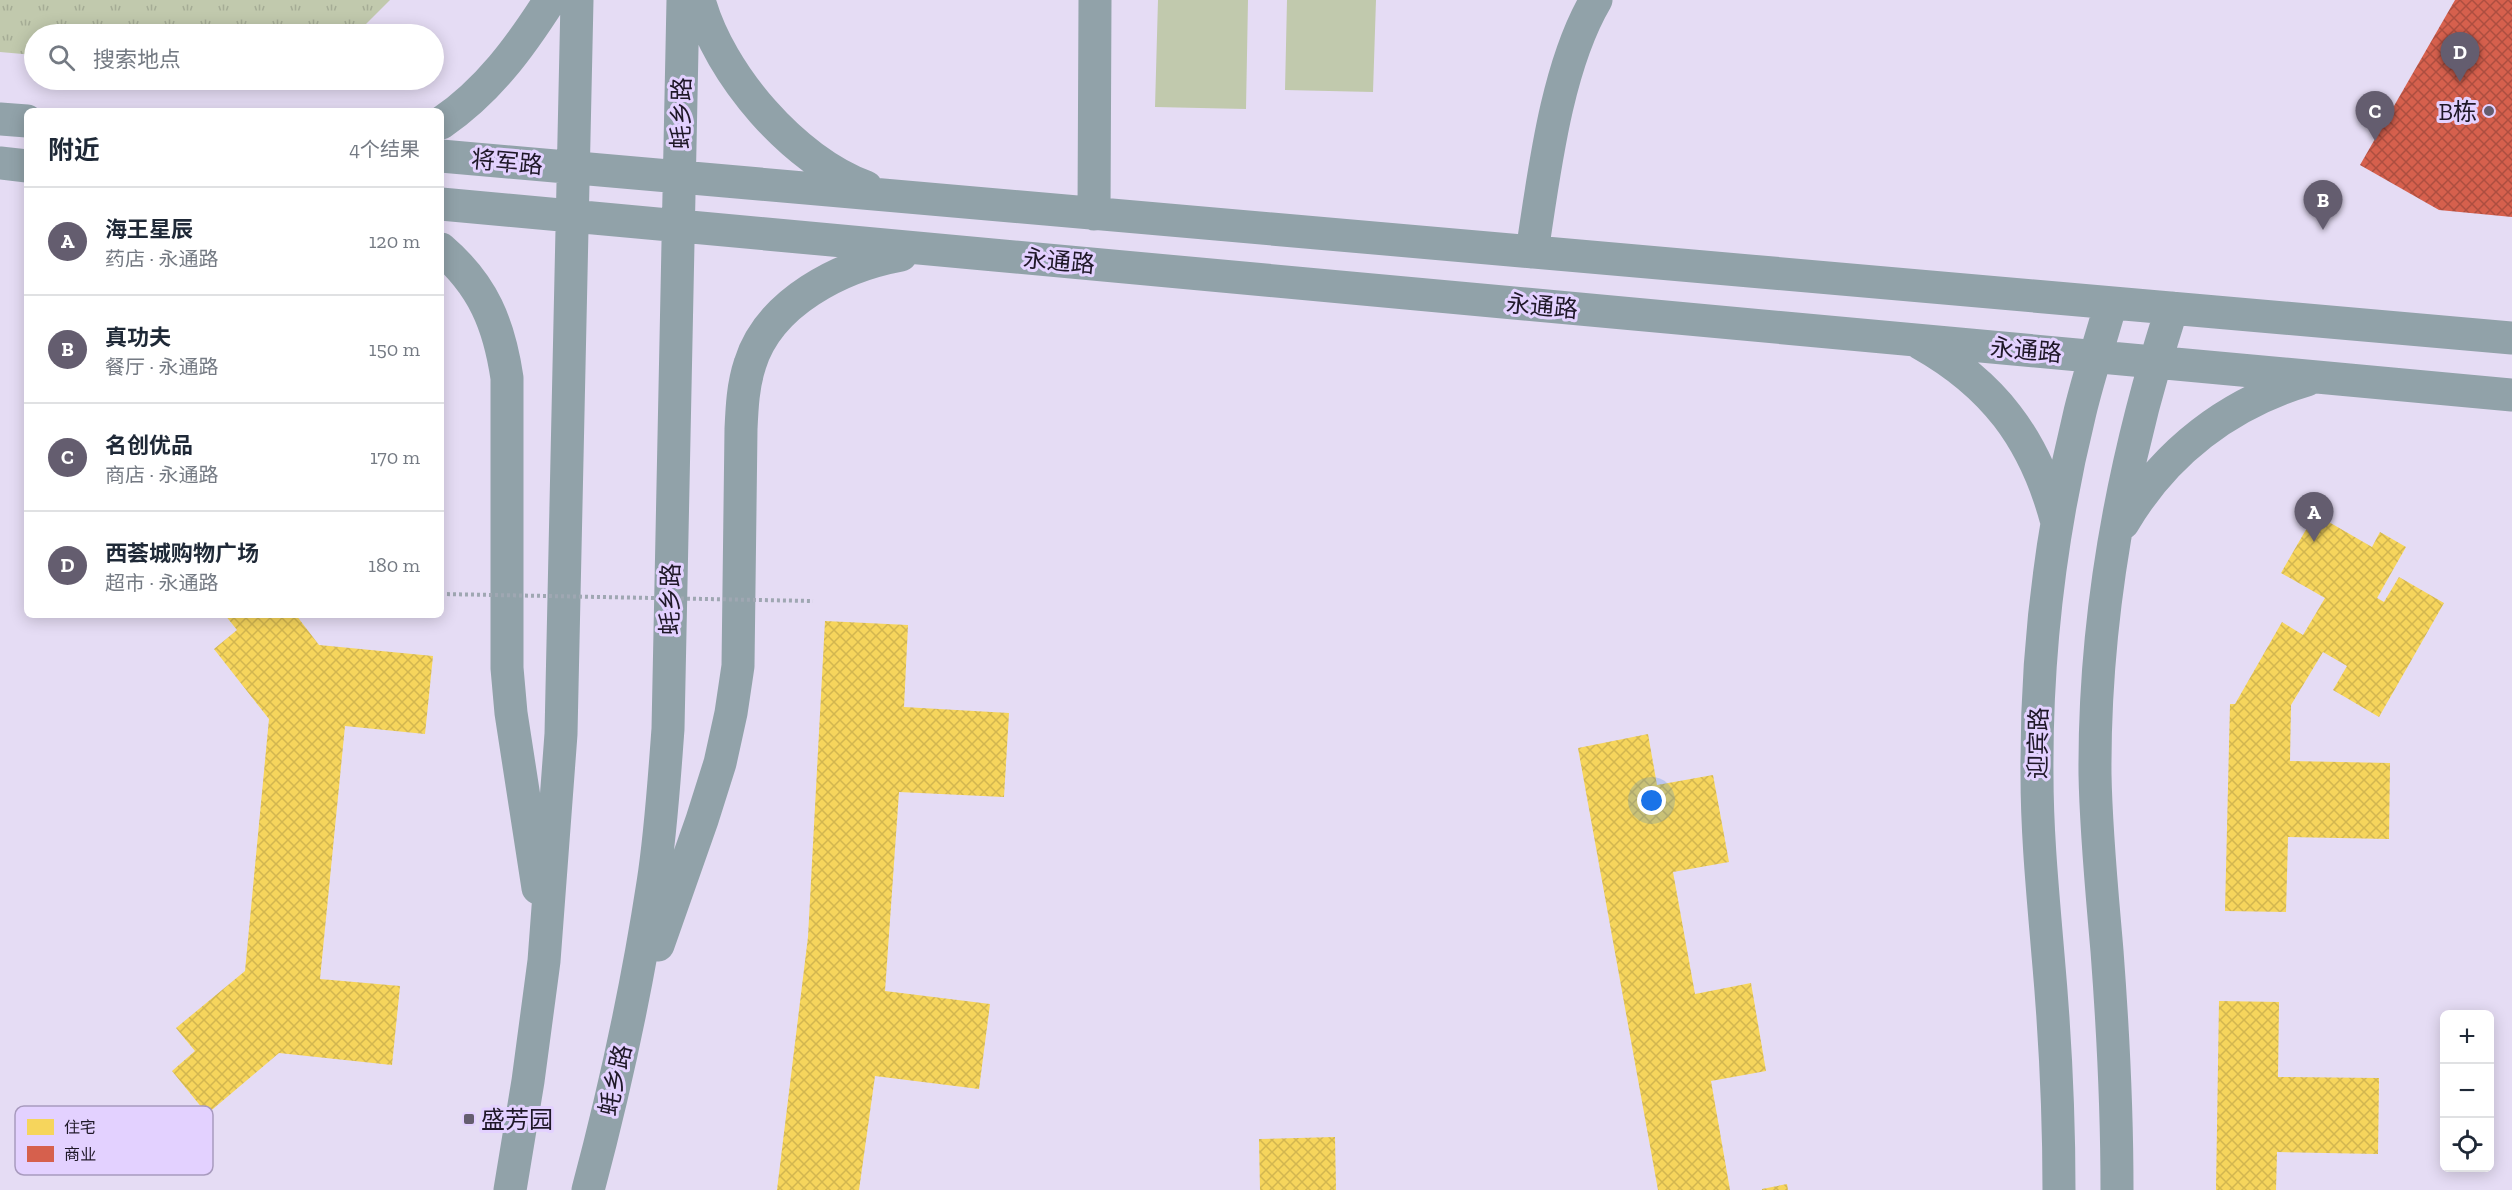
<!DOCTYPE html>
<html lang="zh">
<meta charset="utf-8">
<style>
:root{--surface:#fff;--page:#f6f6f7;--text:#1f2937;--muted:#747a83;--line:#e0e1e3;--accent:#645d6f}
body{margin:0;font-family:"Zilla Slab","Noto Sans SC",serif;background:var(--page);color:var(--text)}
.controls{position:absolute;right:18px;bottom:18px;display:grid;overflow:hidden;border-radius:9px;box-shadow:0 3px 15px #0003}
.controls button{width:54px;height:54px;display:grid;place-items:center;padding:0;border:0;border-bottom:2px solid var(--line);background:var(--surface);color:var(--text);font:30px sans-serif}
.you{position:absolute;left:1652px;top:801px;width:21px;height:21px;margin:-15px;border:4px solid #fff;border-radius:50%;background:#1a73e8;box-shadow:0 0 0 9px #1a73e833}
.badge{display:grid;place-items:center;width:39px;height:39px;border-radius:50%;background:var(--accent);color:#fff;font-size:20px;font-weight:700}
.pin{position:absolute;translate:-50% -50px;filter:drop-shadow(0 2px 3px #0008)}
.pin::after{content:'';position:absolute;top:32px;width:21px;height:18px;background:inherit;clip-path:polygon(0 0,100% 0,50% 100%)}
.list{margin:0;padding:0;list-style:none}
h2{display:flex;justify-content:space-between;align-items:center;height:78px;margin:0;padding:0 24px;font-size:26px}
h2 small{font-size:20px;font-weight:400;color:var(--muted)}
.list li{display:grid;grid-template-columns:39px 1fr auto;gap:18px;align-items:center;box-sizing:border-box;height:108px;padding:0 24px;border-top:2px solid var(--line)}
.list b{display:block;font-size:22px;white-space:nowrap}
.list p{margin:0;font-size:20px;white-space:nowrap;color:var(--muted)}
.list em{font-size:20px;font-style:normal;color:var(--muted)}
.icon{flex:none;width:33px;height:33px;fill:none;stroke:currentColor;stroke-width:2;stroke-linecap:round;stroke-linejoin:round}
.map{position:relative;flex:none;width:2512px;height:1190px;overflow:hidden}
.search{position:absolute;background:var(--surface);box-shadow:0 3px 15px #0003;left:24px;top:24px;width:420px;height:66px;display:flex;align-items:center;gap:15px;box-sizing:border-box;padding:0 21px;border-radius:33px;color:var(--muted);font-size:22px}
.panel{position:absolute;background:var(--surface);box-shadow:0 3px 15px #0003;left:24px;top:108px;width:420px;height:510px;border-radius:9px}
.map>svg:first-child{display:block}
.grass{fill:url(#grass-tufts)}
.pitch{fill:#c1c9ad}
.homes{fill:url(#homes-cross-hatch)}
.shops{fill:url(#shops-cross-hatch)}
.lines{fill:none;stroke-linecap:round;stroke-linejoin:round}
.minor{stroke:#91a2a9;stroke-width:33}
.path-bridge{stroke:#9fa7b2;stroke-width:4;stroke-dasharray:3 3;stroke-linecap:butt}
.poi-dot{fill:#645d6f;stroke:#e3d1ff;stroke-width:2}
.labels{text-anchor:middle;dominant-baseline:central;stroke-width:6;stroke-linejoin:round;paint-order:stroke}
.poi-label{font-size:24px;fill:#1f1828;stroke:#e3d1ff;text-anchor:end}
.street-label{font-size:24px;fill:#1f1828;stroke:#e3d1ff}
.key{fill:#e3d1ff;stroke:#a89abe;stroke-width:1.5}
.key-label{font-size:16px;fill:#1f1828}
</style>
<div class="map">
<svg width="2512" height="1190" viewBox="0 0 2512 1190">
<defs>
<pattern id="grass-tufts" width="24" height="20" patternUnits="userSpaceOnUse" patternTransform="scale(1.5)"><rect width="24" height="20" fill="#c1c9ad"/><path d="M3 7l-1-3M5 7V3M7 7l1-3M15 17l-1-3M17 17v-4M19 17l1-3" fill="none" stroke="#a5ac95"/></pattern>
<pattern id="homes-cross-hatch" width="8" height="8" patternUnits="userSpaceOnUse" patternTransform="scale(1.5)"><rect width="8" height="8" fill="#f6d55c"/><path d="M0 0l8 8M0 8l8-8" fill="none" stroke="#d2b650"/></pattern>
<pattern id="shops-cross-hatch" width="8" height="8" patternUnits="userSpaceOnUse" patternTransform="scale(1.5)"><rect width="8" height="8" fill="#d6604d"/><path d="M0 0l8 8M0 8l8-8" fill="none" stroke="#ad4e40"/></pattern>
</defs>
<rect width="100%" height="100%" fill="#e5dcf4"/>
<path class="grass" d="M0 0H390L356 34H34V55L0 52Z"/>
<path class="pitch" d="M1158 0H1248L1246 109 1155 107Z
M1287 0H1376L1373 92 1285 90Z"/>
<path class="homes" d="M2485 18 2512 34V60L2504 74 2512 79V155L2497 146 2482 172 2491 178 2479 198 2384 143 2395 123 2409 130 2426 101 2461 121 2482 85 2455 69Z
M2315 514 2372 547 2380 532 2406 547 2377 598 2384 602 2399 577 2444 603 2379 717 2333 690 2347 666 2323 652 2291 705 2290 761 2390 763 2389 839 2288 837 2286 912 2225 911 2230 704H2235L2282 622 2303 635 2325 598 2281 573Z
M225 615H296L319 645 433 656 425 734 345 726 320 979 400 986 392 1065 279 1053 207 1114 172 1071 195 1051 176 1028 245 971 269 719 214 649 237 630Z
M825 621 908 625 904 707 1009 713 1004 797 899 792 885 991 990 1004 979 1089 875 1076 859 1190H777L808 937Z
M1648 734 1657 785 1713 775 1729 862 1673 872 1695 994 1751 983 1766 1071 1711 1081 1730 1190H1658L1578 748Z
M2219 1001 2279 1002 2278 1077 2379 1078 2378 1154 2277 1152 2276 1190H2216Z
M1335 1137 1336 1190H1260L1259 1139Z
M1787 1184 1788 1190H1762V1189Z"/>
<path class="shops" d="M2455 0H2512V217L2439 210 2360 165Z"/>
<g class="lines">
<path class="minor" d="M699 0C719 74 794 161 866 187
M0 119 27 121
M441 123C488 91 520 47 550 0
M441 156 2512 338
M0 163 27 166
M441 204 2512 395
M1094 214 1095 0
M441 249C483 285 499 324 507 378V668L511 713 538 888
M1532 252C1544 174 1556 68 1596 0
M1920 343C1993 384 2034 438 2056 519
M2123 523C2165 452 2229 403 2307 380
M658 945 702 820 720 763 731 713 738 666 741 429C742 407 743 385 750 364 769 302 841 266 901 255
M510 1190 528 1081 544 961 561 734 577 0
M588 1190C615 1089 637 987 653 883 661 832 664 781 668 729L683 0
M2059 1190C2059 1112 2055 1033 2048 955 2043 895 2037 835 2037 775 2036 653 2051 530 2080 412 2089 375 2101 339 2111 303
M2117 1190C2117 1110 2113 1030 2107 951 2102 892 2096 833 2095 774 2094 616 2123 459 2172 308"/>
<path class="path-bridge" d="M441 594 813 601"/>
</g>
<g class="poi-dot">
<circle cx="2489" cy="111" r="6"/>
<rect x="463" y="1113" width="12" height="12" rx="3"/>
</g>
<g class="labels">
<g class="poi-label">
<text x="2477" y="111">B栋</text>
<text x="481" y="1119" text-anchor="start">盛芳园</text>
</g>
<g class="street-label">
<text transform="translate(681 113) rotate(-89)">蚝乡路</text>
<text transform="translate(507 162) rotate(5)">将军路</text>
<text transform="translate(1059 261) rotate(5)">永通路</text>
<text transform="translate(1542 306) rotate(5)">永通路</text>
<text transform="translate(2026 350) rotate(5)">永通路</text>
<text transform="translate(670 599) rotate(-89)">蚝乡路</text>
<text transform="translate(2038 743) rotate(-89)">迎宾路</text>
<text transform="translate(615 1080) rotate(-77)">蚝乡路</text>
</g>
</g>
<rect x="15" y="1106" width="198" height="69" rx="9" class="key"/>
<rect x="27" y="1119" width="27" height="16" fill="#f6d55c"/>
<rect x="27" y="1146" width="27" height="16" fill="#d6604d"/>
<g class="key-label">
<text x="64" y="1133">住宅</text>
<text x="64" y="1160">商业</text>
</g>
</svg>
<div class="controls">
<button>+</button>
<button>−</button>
<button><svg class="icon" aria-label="locate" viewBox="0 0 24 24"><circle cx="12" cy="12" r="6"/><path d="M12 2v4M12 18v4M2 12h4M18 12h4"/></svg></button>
</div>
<div class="you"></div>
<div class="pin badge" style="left:2314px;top:542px">A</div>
<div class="pin badge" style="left:2323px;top:230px">B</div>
<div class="pin badge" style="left:2375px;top:141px">C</div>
<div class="pin badge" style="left:2460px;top:82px">D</div>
<div class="search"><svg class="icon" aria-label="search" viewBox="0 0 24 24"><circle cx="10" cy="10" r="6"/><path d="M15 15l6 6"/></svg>搜索地点</div>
<section class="panel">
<h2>附近<small>4个结果</small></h2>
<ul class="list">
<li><span class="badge">A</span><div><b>海王星辰</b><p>药店 · 永通路</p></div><em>120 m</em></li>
<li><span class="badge">B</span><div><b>真功夫</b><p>餐厅 · 永通路</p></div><em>150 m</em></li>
<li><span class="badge">C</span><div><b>名创优品</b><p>商店 · 永通路</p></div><em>170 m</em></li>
<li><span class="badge">D</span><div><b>西荟城购物广场</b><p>超市 · 永通路</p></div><em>180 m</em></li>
</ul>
</section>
</div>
